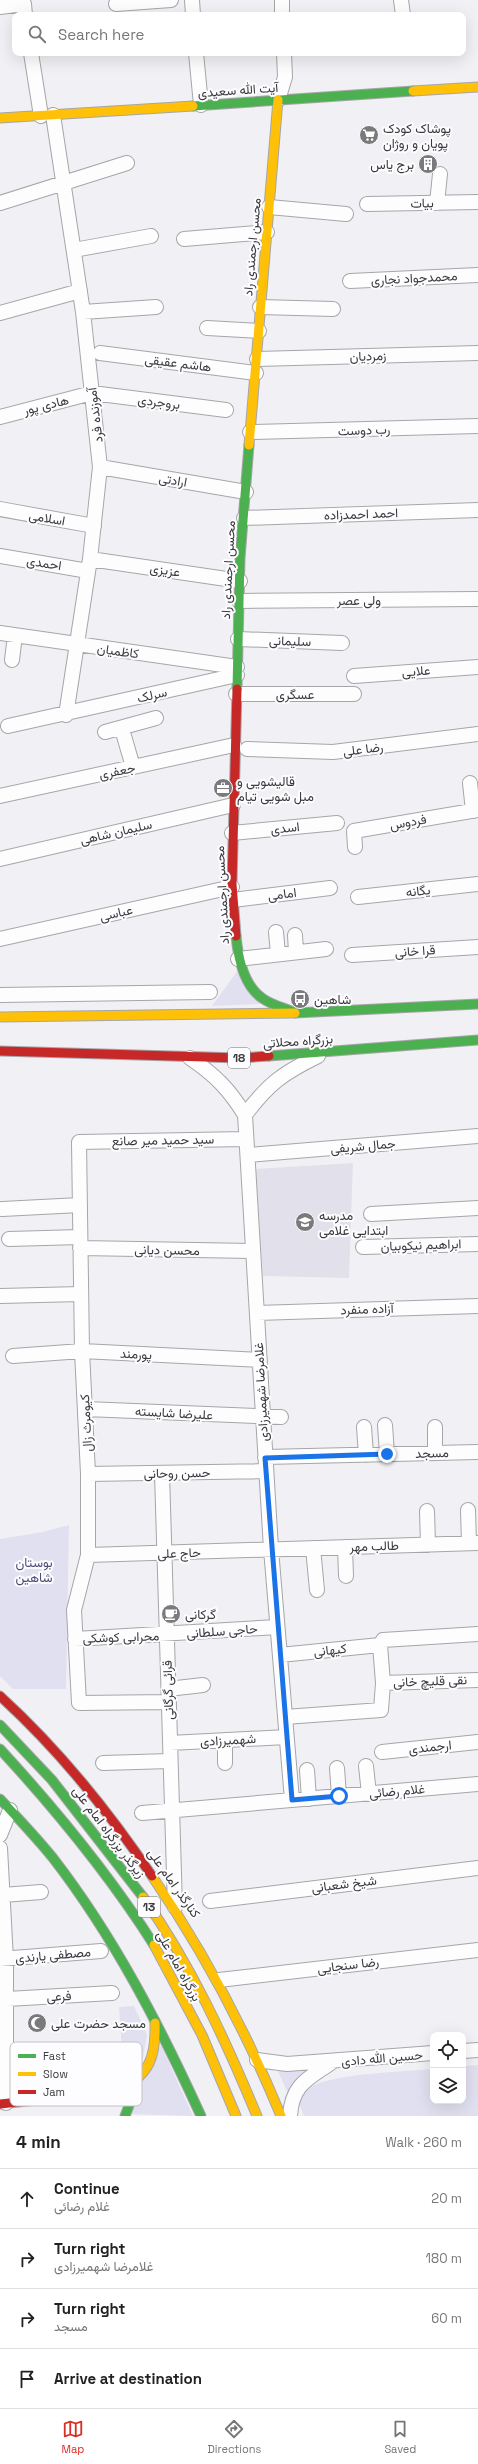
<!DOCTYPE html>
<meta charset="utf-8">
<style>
:root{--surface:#fff;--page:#f6f6f6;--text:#222;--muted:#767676;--line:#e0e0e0;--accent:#d93025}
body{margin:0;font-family:"Space Grotesk",Vazirmatn,sans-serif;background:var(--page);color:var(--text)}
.controls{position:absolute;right:12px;bottom:12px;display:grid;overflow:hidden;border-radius:8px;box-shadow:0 4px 16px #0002}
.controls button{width:36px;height:36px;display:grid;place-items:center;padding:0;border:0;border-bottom:1px solid var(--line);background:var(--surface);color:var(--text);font:20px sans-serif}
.stop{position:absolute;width:12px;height:12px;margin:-9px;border:3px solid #1a73e8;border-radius:50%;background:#fff}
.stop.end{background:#1a73e8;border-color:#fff;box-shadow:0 1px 4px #0008}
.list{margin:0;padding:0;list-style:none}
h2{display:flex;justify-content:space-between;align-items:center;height:52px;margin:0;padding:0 16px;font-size:17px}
h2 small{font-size:13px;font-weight:400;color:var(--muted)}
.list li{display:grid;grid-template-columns:26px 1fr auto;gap:12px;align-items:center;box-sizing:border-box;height:60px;padding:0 16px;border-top:1px solid var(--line)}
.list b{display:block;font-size:15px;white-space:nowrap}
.list p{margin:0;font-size:13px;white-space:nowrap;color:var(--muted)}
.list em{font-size:13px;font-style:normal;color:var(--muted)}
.icon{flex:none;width:22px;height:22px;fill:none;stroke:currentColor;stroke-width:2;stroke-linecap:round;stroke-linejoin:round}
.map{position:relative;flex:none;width:478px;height:2116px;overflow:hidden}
.search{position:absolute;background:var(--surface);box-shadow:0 4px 16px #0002;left:12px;right:12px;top:12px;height:44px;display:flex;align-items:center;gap:10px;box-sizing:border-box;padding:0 14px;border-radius:8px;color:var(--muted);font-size:15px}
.sheet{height:292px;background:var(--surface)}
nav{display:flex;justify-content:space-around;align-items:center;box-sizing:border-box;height:56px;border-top:1px solid var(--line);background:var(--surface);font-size:11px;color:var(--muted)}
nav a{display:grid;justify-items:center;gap:2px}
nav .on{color:var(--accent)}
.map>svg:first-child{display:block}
.built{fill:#e2e1eb}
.green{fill:#e1e0f0}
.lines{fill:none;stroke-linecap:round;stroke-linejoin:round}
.street-casing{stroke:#a6a6a9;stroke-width:16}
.fast-casing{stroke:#a6a6a9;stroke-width:11}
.slow-casing{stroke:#a6a6a9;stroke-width:11}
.jam-casing{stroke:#a6a6a9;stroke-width:11}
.street{stroke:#fdfdfe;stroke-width:14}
.fast{stroke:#4caf50;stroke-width:9}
.slow{stroke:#ffc107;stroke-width:9}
.jam{stroke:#c62828;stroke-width:9}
.route{stroke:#1a73e8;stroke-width:5}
.labels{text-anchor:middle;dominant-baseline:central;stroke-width:4;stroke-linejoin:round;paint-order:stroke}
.shield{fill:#fdfdff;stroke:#747477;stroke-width:1}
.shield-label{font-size:12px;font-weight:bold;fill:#3a3a3d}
.street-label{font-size:13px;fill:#3a3a3d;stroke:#fdfdff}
.poi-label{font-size:13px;fill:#3a3a3d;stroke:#fdfdff;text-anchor:start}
.park-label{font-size:13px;fill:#4f4b77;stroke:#fdfdff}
.key{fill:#fdfdff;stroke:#c2c2c5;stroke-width:1}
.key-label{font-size:11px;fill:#3a3a3d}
</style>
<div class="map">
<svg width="478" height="2116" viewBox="0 0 478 2116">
<rect width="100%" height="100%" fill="#f1f1f5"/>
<path class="built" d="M353 1163 349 1278 263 1276 255 1169Z"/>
<path class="green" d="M238 970 261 1004 212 1006Z
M69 1525 66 1689H13L0 1676V1539L43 1532Z
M134 2006 147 2035 142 2064 124 2079 119 2007Z
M161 2045 193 2116 131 2114 132 2091Z
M478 2065V2116H304L298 2100C302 2094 304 2090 310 2087 336 2073 402 2072 433 2069V2101H463V2066Z
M318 2066 289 2096 276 2067Z"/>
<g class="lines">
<defs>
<path id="street" d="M192 0 193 15
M282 0V15
M401 0 403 15
M116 4 171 0
M0 7 24 4 25 15
M31 53 41 116
M196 53 201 105
M278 100 285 77 284 53
M53 115 83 312 100 467 90 559 66 715
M0 203 127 163
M437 203 440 174
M367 204 478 202
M269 207 346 214
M184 239 267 232
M74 250 151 236
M350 281 478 275
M260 307 333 309
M83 312 156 307
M0 313 80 291
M207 328 259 331
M100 353 256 373
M257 359 478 353
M0 417 92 393 226 410
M250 432 478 426
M100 467 246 492
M0 509 94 526
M244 518 478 510
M0 556 88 571
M90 559 240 581
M239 601 478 599
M0 633 237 667
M238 639 342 643
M12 660 15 635
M354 676 478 667
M236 694H354
M8 726 237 675
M122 729 133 767
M105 732 156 718
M247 749 333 752 478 734
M470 783 473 811
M0 796 234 745
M232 833 337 823
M355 847 354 831 478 810
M0 859 233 805
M358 897 478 884
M233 900 330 888
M276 932 278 954
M295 935 296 952
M0 939 232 887
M352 955 478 947
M238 959 326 949
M0 995 210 992
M190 1058C215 1075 229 1089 245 1115L271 1549 292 1800
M245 1115C268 1084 283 1073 318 1056
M248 1155 478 1136
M2 1209 80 1205
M371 1214 478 1208
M9 1239 80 1237
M363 1247 478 1244
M80 1248 253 1251
M0 1296 81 1294
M257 1313 478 1306
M13 1356 82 1351 260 1360
M86 1409 281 1417
M385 1425 387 1454
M364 1427 366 1455
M435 1427V1453
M265 1457 478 1452
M162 1473 175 1907
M88 1474 266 1471
M468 1510 469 1543
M427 1511 428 1545
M345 1547 346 1576
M313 1548 317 1590
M88 1555 478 1543
M75 1639 277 1627
M280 1655 380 1645
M383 1683 478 1680
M168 1689 203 1685
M169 1702 79 1703 74 1610 88 1555V1474L82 1351 79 1142 246 1139
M285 1717 381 1710 383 1683 380 1645 383 1640 478 1634
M170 1743 286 1737
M382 1752 478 1742
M103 1763 170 1761
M225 1763V1740
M366 1766 369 1794
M337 1768 339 1796
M307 1770 309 1799
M142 1813 478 1784
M0 1835 10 1810
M0 1848 6 1960V2103
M3 1895 41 1892
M210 1901 478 1868
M0 1959 101 1951
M219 1980 478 1950
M7 1999 112 1993
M463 2051 478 2050
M257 2060 287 2064 433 2053
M290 2116C292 2084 308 2079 332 2062"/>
<path id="fast" d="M193 106 413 91
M237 689 240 558 249 445
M236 936C238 957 243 985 262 998 271 1005 285 1008 296 1013
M295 1013 478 1004
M269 1056 478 1040
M0 1725 52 1780 143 1897
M0 1749C57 1811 109 1874 154 1945
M0 1799C18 1818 36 1837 53 1858 114 1937 160 2026 201 2116
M120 2091 126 2095 130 2103 125 2116"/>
<path id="slow" d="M413 91 478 87
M0 118 193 106
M249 445 278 100
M0 1017 295 1013
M152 1876C204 1952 246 2031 281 2116
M143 1897C191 1965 225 2039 257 2116
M154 1945 202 2035 236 2116
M120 2091C150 2073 156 2057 155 2023"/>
<path id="jam" d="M236 936 232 884 237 689
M0 1051 240 1058 269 1056
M0 1696C57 1748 109 1812 152 1876
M0 2104 120 2091"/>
</defs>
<use href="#street" class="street-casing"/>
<use href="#fast" class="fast-casing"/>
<use href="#slow" class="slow-casing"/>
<use href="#jam" class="jam-casing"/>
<use href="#street" class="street"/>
<use href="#fast" class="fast"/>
<use href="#slow" class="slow"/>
<use href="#jam" class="jam"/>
</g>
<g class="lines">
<path class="route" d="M339 1796 292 1800 265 1458 387 1454"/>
</g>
<defs>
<symbol id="supermarket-disc" viewBox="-11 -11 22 22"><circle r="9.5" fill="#7a7a7d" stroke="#fdfdff"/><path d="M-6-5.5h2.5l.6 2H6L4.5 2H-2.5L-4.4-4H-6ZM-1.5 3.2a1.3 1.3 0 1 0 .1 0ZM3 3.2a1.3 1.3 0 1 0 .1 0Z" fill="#fff"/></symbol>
<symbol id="building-disc" viewBox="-11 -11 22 22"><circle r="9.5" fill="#7a7a7d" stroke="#fdfdff"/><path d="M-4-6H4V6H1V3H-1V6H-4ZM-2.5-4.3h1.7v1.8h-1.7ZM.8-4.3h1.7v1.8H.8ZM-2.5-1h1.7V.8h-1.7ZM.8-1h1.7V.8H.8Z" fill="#fff"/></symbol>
<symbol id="office-disc" viewBox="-11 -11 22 22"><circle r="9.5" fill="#7a7a7d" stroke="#fdfdff"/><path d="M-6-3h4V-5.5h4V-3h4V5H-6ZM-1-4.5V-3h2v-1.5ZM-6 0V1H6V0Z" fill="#fff"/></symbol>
<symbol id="bus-disc" viewBox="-11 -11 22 22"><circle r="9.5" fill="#7a7a7d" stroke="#fdfdff"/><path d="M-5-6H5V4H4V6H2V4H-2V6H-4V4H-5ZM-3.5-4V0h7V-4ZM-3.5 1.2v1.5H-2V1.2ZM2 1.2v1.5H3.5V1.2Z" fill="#fff"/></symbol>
<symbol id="school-disc" viewBox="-11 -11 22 22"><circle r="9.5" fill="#7a7a7d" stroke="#fdfdff"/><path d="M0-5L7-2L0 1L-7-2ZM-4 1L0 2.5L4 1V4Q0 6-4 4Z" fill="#fff"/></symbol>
<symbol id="cafe-disc" viewBox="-11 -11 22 22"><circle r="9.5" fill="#7a7a7d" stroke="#fdfdff"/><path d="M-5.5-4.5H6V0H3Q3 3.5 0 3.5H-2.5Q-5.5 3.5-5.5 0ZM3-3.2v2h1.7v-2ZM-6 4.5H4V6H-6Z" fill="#fff"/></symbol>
<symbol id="mosque-disc" viewBox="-11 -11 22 22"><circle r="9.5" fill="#7a7a7d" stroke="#fdfdff"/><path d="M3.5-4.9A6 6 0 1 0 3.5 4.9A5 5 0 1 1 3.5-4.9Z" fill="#fff"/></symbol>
</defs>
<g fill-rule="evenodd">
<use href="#supermarket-disc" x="358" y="124" width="22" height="22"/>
<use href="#building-disc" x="417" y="153" width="22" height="22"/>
<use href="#office-disc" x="212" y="777" width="22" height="22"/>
<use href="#bus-disc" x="289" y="988" width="22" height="22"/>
<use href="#school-disc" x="294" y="1211" width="22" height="22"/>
<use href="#cafe-disc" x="160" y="1603" width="22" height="22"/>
<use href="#mosque-disc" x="26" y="2012" width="22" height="22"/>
</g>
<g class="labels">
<g class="shield">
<rect x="228" y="1048" width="22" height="20" rx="3"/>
<rect x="138" y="1897" width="22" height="20" rx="3"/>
</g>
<g class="shield-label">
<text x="239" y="1058">18</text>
<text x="149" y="1907">13</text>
</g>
<g class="street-label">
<text transform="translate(238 90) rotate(-4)">آیت الله سعیدی</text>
<text transform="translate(422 203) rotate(-1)">بیات</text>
<text transform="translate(252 247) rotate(-85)">محسن ارجمندی راد</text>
<text transform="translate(414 278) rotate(-3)">محمدجواد نجاری</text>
<text transform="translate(368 356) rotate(-2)">زمردیان</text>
<text transform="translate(178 363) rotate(7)">هاشم عقیقی</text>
<text transform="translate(159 402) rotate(7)">بروجردی</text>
<text transform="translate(46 405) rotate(-14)">هادی پور</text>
<text transform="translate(95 415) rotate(-97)">آموزنده فرد</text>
<text transform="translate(364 430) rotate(-2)">رب دوست</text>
<text transform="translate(173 480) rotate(10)">ارادتی</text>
<text transform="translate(361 514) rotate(-2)">احمد احمدزاده</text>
<text transform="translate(47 518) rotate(10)">اسلامی</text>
<text transform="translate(44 563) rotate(9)">احمدی</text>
<text transform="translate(165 570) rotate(8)">عزیزی</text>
<text transform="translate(228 570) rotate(-87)">محسن ارجمندی راد</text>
<text x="359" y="600">ولی عصر</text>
<text transform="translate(290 641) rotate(2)">سلیمانی</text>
<text transform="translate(118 651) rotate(8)">کاظمیان</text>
<text transform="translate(416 671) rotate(-4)">علایی</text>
<text x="295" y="694">عسگری</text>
<text transform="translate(152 695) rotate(-13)">سرلک</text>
<text transform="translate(363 749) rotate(-7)">رضا علی</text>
<text transform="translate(117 771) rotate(-12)">جعفری</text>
<text transform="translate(408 822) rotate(-10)">فردوس</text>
<text transform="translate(285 828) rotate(-6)">اسدی</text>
<text transform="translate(116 832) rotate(-13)">سلیمان شاهی</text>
<text transform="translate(418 891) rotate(-6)">یگانه</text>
<text transform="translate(282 894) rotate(-7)">امامی</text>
<text transform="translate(222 895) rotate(-93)">محسن ارجمندی راد</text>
<text transform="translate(116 913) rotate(-13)">عباسی</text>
<text transform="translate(415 951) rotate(-4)">قرا خانی</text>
<text transform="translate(298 1041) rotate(-4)">بزرگراه محلاتی</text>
<text transform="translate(163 1140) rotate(-1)">سید حمید میر صانع</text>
<text transform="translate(363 1146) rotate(-5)">جمال شریفی</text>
<text transform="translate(421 1245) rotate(-2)">ابراهیم نیکوبیان</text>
<text transform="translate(167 1250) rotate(1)">محسن دیانی</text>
<text transform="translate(367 1309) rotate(-2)">آزاده منفرد</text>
<text transform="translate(136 1354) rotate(3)">پورمند</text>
<text transform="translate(261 1392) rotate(-93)">غلامرضا شهمیرزادی</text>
<text transform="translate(174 1413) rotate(3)">علیرضا شایسته</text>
<text transform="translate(86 1423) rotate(-93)">کیومرث زال</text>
<text transform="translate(432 1453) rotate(-2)">مسجد</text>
<text transform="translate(177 1473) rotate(-1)">حسن روحانی</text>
<text transform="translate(374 1546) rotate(-2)">طالب مهر</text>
<text transform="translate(179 1553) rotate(-2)">حاج علی</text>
<text transform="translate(222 1631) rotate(-4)">حاجی سلطانی</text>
<text transform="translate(121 1637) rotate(-2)">محرابی کوشکی</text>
<text transform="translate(330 1650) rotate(-6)">کیهانی</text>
<text transform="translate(430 1681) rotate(-2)">نقی قلیچ خانی</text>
<text transform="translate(168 1690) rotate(-92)">قرائی گرگانی</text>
<text transform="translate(228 1740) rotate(-3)">شهمیرزادی</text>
<text transform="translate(430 1747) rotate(-6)">ارجمندی</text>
<text transform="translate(397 1791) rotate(-5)">غلام رضائی</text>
<text transform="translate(109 1832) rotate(53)">زیرگذر بزرگراه امام علی</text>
<text transform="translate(174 1883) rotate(55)">کنارگذر امام علی</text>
<text transform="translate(344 1884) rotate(-7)">شیخ شعبانی</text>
<text transform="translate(53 1955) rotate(-5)">مصطفی یارندی</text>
<text transform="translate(348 1965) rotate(-7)">رضا سنجایی</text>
<text transform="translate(179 1966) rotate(61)">بزرگراه امام علی</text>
<text transform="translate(59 1996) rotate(-3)">فرعی</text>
<text transform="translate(382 2058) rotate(-5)">حسین الله دادی</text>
</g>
<g class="poi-label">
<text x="383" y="128">پوشاک کودک<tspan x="383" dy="15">پویان و روژان</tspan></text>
<text x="414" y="164" text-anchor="end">برج یاس</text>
<text x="237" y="781">قالیشویی و<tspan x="237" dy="15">مبل شویی تیام</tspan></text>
<text x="314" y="999">شاهین</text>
<text x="319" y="1215">مدرسه<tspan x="319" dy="15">ابتدایی غلامی</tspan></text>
<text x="185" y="1614">گرکانی</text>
<text x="51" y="2023">مسجد حضرت علی</text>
</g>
<g class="park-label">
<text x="34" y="1562">بوستان<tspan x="34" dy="15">شاهین</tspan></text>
</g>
</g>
<rect x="10" y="2042" width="132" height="64" rx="6" class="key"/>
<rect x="18" y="2054" width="18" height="4" fill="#4caf50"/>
<rect x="18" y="2072" width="18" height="4" fill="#ffc107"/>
<rect x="18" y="2090" width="18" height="4" fill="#c62828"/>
<g class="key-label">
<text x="43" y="2060">Fast</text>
<text x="43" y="2078">Slow</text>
<text x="43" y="2096">Jam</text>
</g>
</svg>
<div class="controls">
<button><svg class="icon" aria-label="locate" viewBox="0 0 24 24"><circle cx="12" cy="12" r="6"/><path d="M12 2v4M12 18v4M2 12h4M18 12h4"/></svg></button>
<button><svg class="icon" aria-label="layers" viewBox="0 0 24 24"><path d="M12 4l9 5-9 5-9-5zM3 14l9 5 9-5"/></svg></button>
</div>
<div class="stop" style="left:339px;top:1796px"></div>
<div class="stop end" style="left:387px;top:1454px"></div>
<div class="search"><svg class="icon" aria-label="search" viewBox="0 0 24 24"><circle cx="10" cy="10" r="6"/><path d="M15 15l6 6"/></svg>Search here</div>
</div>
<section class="sheet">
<h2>4 min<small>Walk · 260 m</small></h2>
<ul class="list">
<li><svg class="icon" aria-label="ahead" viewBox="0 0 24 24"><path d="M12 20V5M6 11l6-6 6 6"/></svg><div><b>Continue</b><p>غلام رضائی</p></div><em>20 m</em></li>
<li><svg class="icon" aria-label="right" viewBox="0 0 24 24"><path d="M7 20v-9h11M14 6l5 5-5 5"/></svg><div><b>Turn right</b><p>غلامرضا شهمیرزادی</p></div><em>180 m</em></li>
<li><svg class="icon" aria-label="right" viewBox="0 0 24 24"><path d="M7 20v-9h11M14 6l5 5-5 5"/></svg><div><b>Turn right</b><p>مسجد</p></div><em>60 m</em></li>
<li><svg class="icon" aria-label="arrive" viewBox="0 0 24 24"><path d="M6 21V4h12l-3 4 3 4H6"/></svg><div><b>Arrive at destination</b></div></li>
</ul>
</section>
<nav>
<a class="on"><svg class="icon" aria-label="map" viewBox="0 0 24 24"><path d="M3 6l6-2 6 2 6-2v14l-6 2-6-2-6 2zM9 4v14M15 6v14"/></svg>Map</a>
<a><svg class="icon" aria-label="directions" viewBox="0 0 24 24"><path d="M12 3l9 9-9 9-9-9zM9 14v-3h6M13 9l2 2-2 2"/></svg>Directions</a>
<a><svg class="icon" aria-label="saved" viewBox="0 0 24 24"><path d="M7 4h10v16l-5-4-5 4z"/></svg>Saved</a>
</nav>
